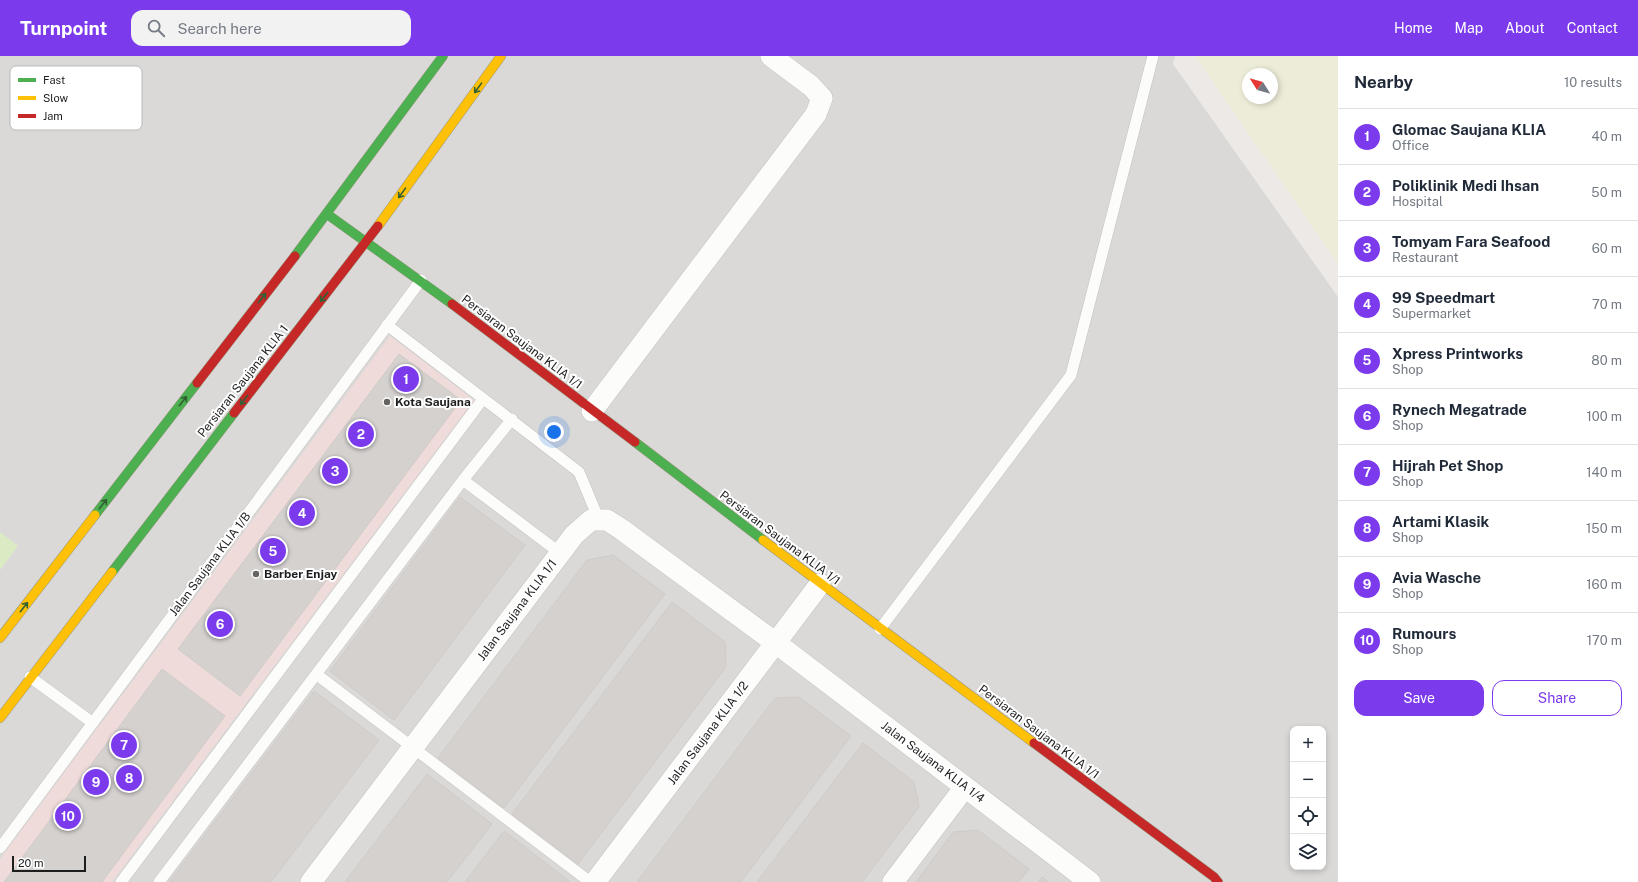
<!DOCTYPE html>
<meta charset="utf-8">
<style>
:root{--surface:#fff;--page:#f2f2f3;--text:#1f2937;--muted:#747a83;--line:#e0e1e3;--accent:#7c3aed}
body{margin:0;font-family:"Public Sans",sans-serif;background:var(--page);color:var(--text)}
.controls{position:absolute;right:12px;bottom:12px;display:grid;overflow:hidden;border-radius:8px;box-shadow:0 2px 6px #0003}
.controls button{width:36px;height:36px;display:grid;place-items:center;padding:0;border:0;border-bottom:1px solid var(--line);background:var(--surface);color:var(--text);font:20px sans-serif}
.compass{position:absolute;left:1242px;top:12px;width:36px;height:36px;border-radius:50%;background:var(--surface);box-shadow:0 2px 6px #0003;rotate:307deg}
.scale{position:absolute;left:12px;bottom:10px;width:74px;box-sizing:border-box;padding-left:4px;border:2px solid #1d1d1d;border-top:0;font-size:11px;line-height:14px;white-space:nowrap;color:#1d1d1d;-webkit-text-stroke:3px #fff;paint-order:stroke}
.you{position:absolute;left:554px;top:376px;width:14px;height:14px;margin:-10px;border:3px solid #fff;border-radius:50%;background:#1a73e8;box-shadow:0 0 0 6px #1a73e833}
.badge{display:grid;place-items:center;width:26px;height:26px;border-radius:50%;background:var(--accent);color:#fff;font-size:13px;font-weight:700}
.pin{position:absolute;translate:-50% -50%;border:2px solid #fff;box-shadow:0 1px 4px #0006}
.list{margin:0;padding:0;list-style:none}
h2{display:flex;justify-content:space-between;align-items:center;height:52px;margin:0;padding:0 16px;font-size:17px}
h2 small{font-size:13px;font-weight:400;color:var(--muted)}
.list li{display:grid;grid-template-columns:26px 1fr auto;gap:12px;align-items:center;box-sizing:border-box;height:56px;padding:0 16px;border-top:1px solid var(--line)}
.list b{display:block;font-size:15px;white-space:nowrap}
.list p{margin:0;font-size:13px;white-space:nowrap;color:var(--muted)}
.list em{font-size:13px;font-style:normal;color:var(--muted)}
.actions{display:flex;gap:8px;padding:12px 16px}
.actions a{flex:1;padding:9px 0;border:1px solid var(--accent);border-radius:12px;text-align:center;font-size:14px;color:var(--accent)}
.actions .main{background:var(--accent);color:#fff}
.icon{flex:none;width:22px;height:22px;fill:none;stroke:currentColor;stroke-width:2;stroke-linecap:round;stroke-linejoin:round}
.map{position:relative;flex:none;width:1338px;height:826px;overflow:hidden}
header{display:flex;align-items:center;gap:24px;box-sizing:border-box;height:56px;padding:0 20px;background:var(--accent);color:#fff}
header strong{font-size:19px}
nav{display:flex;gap:22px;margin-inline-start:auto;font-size:14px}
.search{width:280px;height:36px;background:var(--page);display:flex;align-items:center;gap:10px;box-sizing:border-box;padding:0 14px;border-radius:12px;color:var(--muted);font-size:15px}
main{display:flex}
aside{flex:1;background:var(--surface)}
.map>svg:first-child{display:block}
.residential{fill:#dbd9d7;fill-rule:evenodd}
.commercial{fill:#efdcda}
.farmland{fill:#edecd8;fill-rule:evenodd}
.grass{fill:#daebc3}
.building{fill:#d4d1cf;stroke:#cfcbc7}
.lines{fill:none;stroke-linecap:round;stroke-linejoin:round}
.lane-casing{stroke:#c4c3c2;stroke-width:12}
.street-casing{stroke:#c4c3c2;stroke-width:22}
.fast-casing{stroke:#96957d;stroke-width:10}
.slow-casing{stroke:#96957d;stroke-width:10}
.jam-casing{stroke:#96957d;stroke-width:10}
.lane{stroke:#fcfcfb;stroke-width:11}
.street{stroke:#fcfcfb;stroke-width:21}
.fast{stroke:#4caf50;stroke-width:9}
.slow{stroke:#ffc107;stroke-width:9}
.jam{stroke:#c62828;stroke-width:9}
.oneway{stroke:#325f34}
.poi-dot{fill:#656463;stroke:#fff;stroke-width:1.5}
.labels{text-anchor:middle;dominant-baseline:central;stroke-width:4;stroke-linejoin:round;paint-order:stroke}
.street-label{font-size:12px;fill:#1d1d1d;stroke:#fff}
.poi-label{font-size:12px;font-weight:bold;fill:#1d1d1d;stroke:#fff;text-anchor:start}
.key{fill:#fff;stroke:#bbb;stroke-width:1}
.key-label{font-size:11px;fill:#1d1d1d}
</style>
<header>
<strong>Turnpoint</strong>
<div class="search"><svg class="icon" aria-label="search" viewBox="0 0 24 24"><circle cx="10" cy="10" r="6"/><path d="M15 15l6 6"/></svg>Search here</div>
<nav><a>Home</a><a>Map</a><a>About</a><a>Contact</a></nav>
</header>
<main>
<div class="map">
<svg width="1338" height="826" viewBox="0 0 1338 826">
<rect width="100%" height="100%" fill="#ece9e6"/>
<path class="residential" d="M0 0H1175L1173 8 1338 241V826H0ZM1293 673H1323V811H1293Z"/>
<path class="commercial" d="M390 280 474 344 112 826H0V803Z"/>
<path class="farmland" d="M1195 0H1338V208ZM1248 18H1272V42H1248Z"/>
<path class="grass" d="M0 476 18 490 0 514Z"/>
<path class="building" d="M399 298 461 344 240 640 178 593Z
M460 441 525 489 394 664 330 615Z
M613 499 665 538 504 752 438 702 587 504Z
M672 546 725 586 726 611 578 808 512 758Z
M162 613 225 660 102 826H4Z
M314 635 379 684 271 826H169Z
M799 641 851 680 741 826H637L775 642Z
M863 687 914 726 919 751 862 826H757Z
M427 718 492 768 447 826H345Z
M978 774 1029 813 1019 826H916L953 776Z
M504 775 569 825 568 826H465Z
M1042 821 1049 826H1038Z"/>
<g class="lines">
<defs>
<path id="lane" d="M387 269 579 416 599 464
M463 424 560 497
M880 573 1071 319 1153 0
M316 618 590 826
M30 621 93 667
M0 792 421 224
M121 826 483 343
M159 826 463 424 512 363"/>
<path id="street" d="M592 355 816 58 822 42 811 30 771 0
M311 826 574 479 591 464H607L621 473 776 587 1090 826
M595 826 820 528
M893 826 965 731"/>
<path id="fast" d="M327 158 452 248
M295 200 443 0
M635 386 763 484
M95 459 197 327
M112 516 234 357"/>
<path id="slow" d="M378 170 501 0
M763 484 1034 687
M0 582 95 459
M0 662 112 516"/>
<path id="jam" d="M452 248 635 386
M197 327 295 200
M234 357 378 170
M1034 687 1214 821 1218 826"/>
</defs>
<use href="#lane" class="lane-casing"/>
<use href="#street" class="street-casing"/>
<use href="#fast" class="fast-casing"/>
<use href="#slow" class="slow-casing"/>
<use href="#jam" class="jam-casing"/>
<use href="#lane" class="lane"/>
<use href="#street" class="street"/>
<use href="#fast" class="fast"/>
<use href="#slow" class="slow"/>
<use href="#jam" class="jam"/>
</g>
<defs><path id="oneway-shaft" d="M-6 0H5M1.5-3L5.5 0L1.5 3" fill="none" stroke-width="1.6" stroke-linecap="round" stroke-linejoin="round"/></defs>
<g class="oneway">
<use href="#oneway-shaft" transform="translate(478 32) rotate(126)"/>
<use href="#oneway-shaft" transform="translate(402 137) rotate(126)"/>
<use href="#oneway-shaft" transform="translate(324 241) rotate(128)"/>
<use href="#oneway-shaft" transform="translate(262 242) rotate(-52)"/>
<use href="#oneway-shaft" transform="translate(244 344) rotate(128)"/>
<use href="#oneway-shaft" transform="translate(183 345) rotate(-52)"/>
<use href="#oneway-shaft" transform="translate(103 448) rotate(-52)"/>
<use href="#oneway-shaft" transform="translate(24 551) rotate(-52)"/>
</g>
<g class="poi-dot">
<circle cx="387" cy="346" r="4"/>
<circle cx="256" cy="518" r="4"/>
</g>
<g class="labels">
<g class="street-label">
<text transform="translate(522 286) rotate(37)">Persiaran Saujana KLIA 1/1</text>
<text transform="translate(243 325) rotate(-52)">Persiaran Saujana KLIA 1</text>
<text transform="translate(780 482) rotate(37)">Persiaran Saujana KLIA 1/1</text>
<text transform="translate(210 508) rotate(-53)">Jalan Saujana KLIA 1/B</text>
<text transform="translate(517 554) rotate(-53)">Jalan Saujana KLIA 1/1</text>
<text transform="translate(1039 676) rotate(37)">Persiaran Saujana KLIA 1/1</text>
<text transform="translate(708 677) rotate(-53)">Jalan Saujana KLIA 1/2</text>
<text transform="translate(933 706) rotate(37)">Jalan Saujana KLIA 1/4</text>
</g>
<g class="poi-label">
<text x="395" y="346">Kota Saujana</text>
<text x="264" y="518">Barber Enjay</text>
</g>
</g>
<rect x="10" y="10" width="132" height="64" rx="6" class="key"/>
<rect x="18" y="22" width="18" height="4" fill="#4caf50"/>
<rect x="18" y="40" width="18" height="4" fill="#ffc107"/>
<rect x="18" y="58" width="18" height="4" fill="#c62828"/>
<g class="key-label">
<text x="43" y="28">Fast</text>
<text x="43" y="46">Slow</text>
<text x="43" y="64">Jam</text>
</g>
</svg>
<div class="controls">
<button>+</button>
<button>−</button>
<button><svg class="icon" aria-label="locate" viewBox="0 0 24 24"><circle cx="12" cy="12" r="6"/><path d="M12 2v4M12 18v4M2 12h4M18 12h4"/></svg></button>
<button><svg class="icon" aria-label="layers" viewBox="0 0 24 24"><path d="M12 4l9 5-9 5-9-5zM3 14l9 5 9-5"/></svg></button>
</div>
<svg class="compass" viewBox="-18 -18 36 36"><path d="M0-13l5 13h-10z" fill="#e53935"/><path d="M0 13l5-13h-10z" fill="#747a83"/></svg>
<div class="scale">20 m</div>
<div class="you"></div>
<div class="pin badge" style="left:406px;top:323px">1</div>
<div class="pin badge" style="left:361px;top:378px">2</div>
<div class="pin badge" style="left:335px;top:415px">3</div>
<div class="pin badge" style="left:302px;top:457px">4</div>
<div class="pin badge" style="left:273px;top:495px">5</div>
<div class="pin badge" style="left:220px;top:568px">6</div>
<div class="pin badge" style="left:124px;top:689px">7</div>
<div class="pin badge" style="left:129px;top:722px">8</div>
<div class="pin badge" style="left:96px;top:726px">9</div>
<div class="pin badge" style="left:68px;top:760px">10</div>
</div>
<aside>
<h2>Nearby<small>10 results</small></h2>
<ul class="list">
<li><span class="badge">1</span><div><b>Glomac Saujana KLIA</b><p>Office</p></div><em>40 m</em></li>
<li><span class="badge">2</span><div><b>Poliklinik Medi Ihsan</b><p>Hospital</p></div><em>50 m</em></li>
<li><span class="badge">3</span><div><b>Tomyam Fara Seafood</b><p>Restaurant</p></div><em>60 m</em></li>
<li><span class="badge">4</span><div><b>99 Speedmart</b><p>Supermarket</p></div><em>70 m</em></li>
<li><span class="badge">5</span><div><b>Xpress Printworks</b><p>Shop</p></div><em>80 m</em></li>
<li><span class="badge">6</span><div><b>Rynech Megatrade</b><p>Shop</p></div><em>100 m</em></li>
<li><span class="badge">7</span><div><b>Hijrah Pet Shop</b><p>Shop</p></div><em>140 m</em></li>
<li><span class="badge">8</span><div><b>Artami Klasik</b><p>Shop</p></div><em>150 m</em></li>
<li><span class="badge">9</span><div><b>Avia Wasche</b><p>Shop</p></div><em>160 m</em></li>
<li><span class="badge">10</span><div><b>Rumours</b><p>Shop</p></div><em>170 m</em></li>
</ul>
<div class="actions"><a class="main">Save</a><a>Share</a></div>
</aside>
</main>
